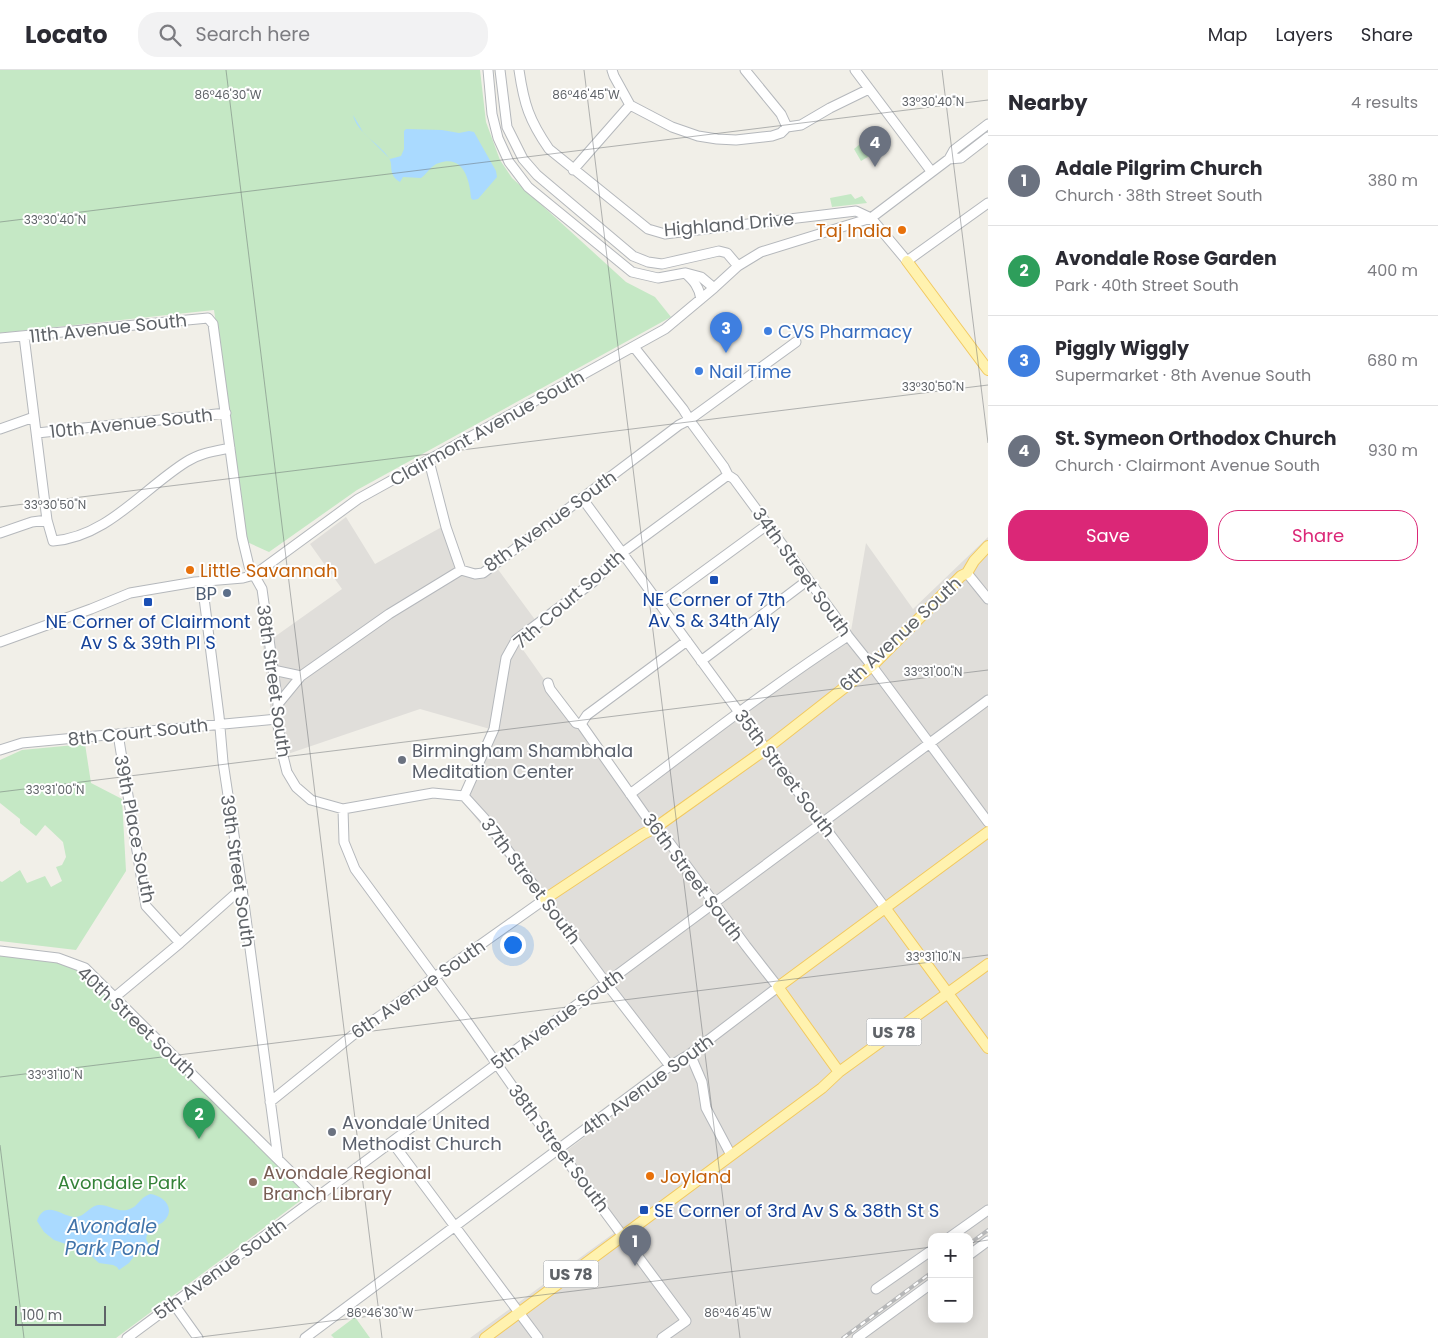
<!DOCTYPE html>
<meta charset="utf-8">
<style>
:root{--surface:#fff;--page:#f2f2f3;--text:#2b2b33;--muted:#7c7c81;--line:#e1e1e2;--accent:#db2777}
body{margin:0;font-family:Poppins,sans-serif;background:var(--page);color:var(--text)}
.controls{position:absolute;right:15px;bottom:15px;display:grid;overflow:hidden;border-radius:10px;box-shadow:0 2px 12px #0003}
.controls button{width:45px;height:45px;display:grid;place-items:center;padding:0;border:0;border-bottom:1px solid var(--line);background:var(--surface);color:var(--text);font:25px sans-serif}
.scale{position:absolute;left:15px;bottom:12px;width:91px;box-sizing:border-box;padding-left:5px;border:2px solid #5f6368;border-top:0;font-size:14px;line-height:18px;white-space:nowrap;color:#5f6368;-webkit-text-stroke:4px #fff;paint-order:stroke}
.you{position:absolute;left:512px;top:874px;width:18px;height:18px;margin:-12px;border:4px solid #fff;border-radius:50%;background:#1a73e8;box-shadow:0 0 0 8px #1a73e833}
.badge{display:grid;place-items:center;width:32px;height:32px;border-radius:50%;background:var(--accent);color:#fff;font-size:16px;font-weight:700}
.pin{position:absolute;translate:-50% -41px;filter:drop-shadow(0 1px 2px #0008)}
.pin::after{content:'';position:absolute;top:26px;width:18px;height:15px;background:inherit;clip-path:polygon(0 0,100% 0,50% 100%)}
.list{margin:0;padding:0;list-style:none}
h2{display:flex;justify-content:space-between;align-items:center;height:65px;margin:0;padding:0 20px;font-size:21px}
h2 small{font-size:16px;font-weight:400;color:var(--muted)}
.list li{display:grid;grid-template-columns:32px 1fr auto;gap:15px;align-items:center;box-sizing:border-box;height:90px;padding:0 20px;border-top:1px solid var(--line)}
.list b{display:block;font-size:19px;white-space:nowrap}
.list p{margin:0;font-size:16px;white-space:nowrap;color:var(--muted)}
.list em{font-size:16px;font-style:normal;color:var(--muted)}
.actions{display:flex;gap:10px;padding:15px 20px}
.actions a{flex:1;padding:11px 0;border:1px solid var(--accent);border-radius:20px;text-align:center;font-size:18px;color:var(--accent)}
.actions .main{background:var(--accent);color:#fff}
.icon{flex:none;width:28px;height:28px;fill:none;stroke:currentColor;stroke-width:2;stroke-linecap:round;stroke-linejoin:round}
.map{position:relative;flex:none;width:988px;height:1268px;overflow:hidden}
header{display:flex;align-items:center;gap:30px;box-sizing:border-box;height:70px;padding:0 25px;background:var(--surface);border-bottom:1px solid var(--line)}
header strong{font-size:24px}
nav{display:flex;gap:28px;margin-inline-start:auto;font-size:18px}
.search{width:350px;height:45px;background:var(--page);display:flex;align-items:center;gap:12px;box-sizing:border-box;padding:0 18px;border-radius:20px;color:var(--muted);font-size:19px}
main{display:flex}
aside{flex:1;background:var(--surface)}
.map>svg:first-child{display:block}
.industrial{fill:#e0deda;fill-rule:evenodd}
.green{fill:#c5e8c5}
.water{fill:#aadaff}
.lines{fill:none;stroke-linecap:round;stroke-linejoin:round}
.minor-casing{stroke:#b5b8bc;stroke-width:11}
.major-casing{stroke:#f2c960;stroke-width:12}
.minor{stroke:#fff;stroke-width:9}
.major{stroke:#fff2af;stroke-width:10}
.rail-casing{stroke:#b6b7b8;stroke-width:4}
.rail{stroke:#fff;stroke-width:2;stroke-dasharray:5.5;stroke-linecap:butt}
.ticks{fill:none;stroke:#5f6368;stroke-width:1;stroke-opacity:0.45}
.food-dot{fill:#e8710a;stroke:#fff;stroke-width:2}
.shop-dot{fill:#3f7fe0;stroke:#fff;stroke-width:2}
.transit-dot{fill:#1a4fb4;stroke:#fff;stroke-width:2}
.service-dot{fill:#5c6f8a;stroke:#fff;stroke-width:2}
.worship-dot{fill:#6b7280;stroke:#fff;stroke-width:2}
.education-dot{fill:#8d6e63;stroke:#fff;stroke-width:2}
.labels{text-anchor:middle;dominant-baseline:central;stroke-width:4;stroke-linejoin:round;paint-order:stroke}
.shield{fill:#fff;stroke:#8f9295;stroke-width:1}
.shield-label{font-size:16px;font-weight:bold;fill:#5f6368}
.street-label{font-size:18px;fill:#5f6368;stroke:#fff}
.food-label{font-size:18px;fill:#c56008;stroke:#fff;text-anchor:start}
.shop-label{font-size:18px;fill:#366cbe;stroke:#fff;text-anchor:start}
.service-label{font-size:18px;fill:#4e5e75;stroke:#fff;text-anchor:end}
.transit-label{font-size:18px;fill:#164399;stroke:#fff}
.worship-label{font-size:18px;fill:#5b616d;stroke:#fff;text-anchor:start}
.education-label{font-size:18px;fill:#785e54;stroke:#fff;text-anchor:start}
.park-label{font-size:18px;fill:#348238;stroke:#fff}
.water-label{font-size:19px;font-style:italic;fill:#4174aa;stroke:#fff}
.ticks-label{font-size:12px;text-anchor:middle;fill:#5f6368;stroke:#fff;stroke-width:4;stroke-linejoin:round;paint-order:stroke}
</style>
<header>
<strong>Locato</strong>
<div class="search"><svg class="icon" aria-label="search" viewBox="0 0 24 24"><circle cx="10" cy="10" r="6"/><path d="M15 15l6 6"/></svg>Search here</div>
<nav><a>Map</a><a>Layers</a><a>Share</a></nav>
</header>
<main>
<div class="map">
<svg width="988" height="1268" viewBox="0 0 988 1268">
<rect width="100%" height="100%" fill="#f1efe8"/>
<path class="industrial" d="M346 447 375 494 449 453 463 498H497L536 551 514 567 628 728 851 561 866 473 913 539 988 467V1268H470L614 1163 558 1087 671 1003 462 730 490 659 420 639 276 688 263 575 342 519 310 474ZM932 1167H969V1249H932Z"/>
<path class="green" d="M0 0H480L486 52 500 90 512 108 626 212 655 227 671 247 357 420 269 482 247 472 214 240 0 263Z
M875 70 881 79 861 91 854 79 860 74Z
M851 124 855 129 862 126 867 133 832 137 830 128Z
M85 674 91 713 122 729 126 801 76 880 0 871V811L2 812 20 800 27 813 45 806 51 817 62 811 56 797 62 795 66 787 63 772 45 755 36 766 20 753V749L0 733V690L22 680Z
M0 885 59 892 81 900 308 1125 116 1268H0Z
M355 1247 370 1268H334L331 1265Z"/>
<path class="water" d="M353 45 363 62 390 89 401 86 404 79V61L406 59 442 60 459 63 469 61 474 62 496 101 497 107 478 129 473 130 471 128C470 110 463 84 439 93 431 95 427 104 421 108L403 107 400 112C387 104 394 96 389 88 378 72 358 64 353 45Z
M150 1124C162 1125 176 1137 165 1150 161 1155 153 1156 148 1161L146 1169 150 1177 135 1185 129 1193 119 1200 117 1197 113 1195 99 1193 86 1181 54 1170 44 1162 37 1151C45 1129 61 1146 74 1147 84 1148 88 1137 98 1135 110 1134 120 1145 132 1138 139 1135 139 1128 150 1124Z"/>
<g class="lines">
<defs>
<path id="minor" d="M488 0 492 44 498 68 509 92 528 117 632 202 658 208 685 203C694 211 699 217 701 229
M500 0 507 57 523 89 537 105 633 186 648 192 662 194 719 181 727 183 738 196
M519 0C524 34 529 50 549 79L648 159 665 164 856 141 871 148 907 191 988 133
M612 0 614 6 630 35 672 57 698 66 717 69 736 70 772 66 781 63 787 57 801 55 830 38 869 19
M745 0 781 44 787 57
M855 0 931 101
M949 89 954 80 988 54
M573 100 630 35
M686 203 701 207 714 218
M24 266 47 450 53 471C107 467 143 419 186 392 200 383 215 381 230 378
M0 268 208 248 213 254 242 467 249 496 262 519 278 634 277 649 283 686 287 702 296 717 311 730 343 739 433 723 464 726 484 748 606 913 670 996
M634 277 683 339 693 355 724 397 728 405 734 409 835 546 848 566 872 596 988 752
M0 359 34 347
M37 363 226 343
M429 391 446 457 461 500
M582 428 766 679 886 839
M0 463 32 452 47 450
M967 503 988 529
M202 512 219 646 223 692 242 818 278 1089
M659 534 767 455
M0 572 91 539 130 523 195 512 243 508 254 505 358 429 665 259 714 218 738 196 761 182 871 148 949 89 961 88 988 67
M701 591 808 510
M273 600 301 606
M278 634 301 606 318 594 389 544 461 500 475 504 483 503 679 355 689 350 796 272
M581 654 587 645 687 571
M118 664 146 836 180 873
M0 680 22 673 277 649
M630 724C702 670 773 615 848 566
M464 726 494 659 506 588 516 570 593 512 622 483 728 405
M343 739 344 772 355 799 466 950 527 1037 686 1251 662 1268
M0 881 58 888 85 898 317 1128
M115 927 180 873 242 818
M690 984 702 1012 706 1038 731 1085
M270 1032 353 965 545 829
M392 1072 538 1268
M950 1167 988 1140
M969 1185 988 1171
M876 1219 932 1180
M173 1233 198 1268
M127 1268 988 630
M305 1268 670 996 690 984 778 917 746 876 669 772 645 745 581 654 576 653 550 619 548 613
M857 1268 932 1213"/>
<path id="major" d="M907 191 988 300
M545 829 643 764 655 758 766 679 872 596 961 506 967 503 974 491 988 476
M886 839 988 978
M839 1002 778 917 988 762
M485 1268 822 1018 839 1002 988 894"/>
</defs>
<use href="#minor" class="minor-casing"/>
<use href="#major" class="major-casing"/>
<use href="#minor" class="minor"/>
<use href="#major" class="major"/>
<defs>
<path id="rail" d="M969 1174 988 1160
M843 1268 932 1202"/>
</defs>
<use href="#rail" class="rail-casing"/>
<use href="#rail" class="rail"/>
</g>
<path class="ticks" d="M226 0 382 1268M584 0 740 1268M942 0 988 373M0 152 988 30M0 437 988 315M0 722 988 600M0 1007 988 885M0 1075 24 1268M969 1173 988 1170M192 1268 932 1177"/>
<g class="food-dot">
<circle cx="902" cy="160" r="5"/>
<circle cx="190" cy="500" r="5"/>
<circle cx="650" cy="1106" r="5"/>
</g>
<g class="shop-dot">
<circle cx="768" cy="261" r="5"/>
<circle cx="699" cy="301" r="5"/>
</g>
<g class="transit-dot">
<rect x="709" y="505" width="10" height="10" rx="2.5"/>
<rect x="143" y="527" width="10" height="10" rx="2.5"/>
<rect x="639" y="1135" width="10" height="10" rx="2.5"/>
</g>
<circle class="service-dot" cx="227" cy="523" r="5"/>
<g class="worship-dot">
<circle cx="402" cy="690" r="5"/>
<circle cx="332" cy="1062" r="5"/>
</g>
<circle class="education-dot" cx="253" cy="1112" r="5"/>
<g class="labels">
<g class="shield">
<rect x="866.5" y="948.5" width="55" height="27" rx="4"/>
<rect x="543.5" y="1190.5" width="55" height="27" rx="4"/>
</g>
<g class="shield-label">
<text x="894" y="962">US 78</text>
<text x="571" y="1204">US 78</text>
</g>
<g class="street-label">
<text transform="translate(729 154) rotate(-5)">Highland Drive</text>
<text transform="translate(108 258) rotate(-6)">11th Avenue South</text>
<text transform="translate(131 353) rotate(-6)">10th Avenue South</text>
<text transform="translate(487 358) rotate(-29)">Clairmont Avenue South</text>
<text transform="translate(550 451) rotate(-36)">8th Avenue South</text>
<text transform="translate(802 502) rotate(54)">34th Street South</text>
<text transform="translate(569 529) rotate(-41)">7th Court South</text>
<text transform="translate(900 564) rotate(-43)">6th Avenue South</text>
<text transform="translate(274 611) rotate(82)">38th Street South</text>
<text transform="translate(138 662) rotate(-6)">8th Court South</text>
<text transform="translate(785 703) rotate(53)">35th Street South</text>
<text transform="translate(135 759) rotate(79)">39th Place South</text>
<text transform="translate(238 801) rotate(82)">39th Street South</text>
<text transform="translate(693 807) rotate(53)">36th Street South</text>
<text transform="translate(531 811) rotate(53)">37th Street South</text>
<text transform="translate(418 919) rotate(-35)">6th Avenue South</text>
<text transform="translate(557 949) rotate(-36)">5th Avenue South</text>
<text transform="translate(137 952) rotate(43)">40th Street South</text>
<text transform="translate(647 1015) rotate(-36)">4th Avenue South</text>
<text transform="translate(559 1078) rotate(53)">38th Street South</text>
<text transform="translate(220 1199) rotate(-36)">5th Avenue South</text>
</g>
<g class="food-label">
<text x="892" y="160" text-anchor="end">Taj India</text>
<text x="200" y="500">Little Savannah</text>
<text x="660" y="1106">Joyland</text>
</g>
<g class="shop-label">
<text x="778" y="261">CVS Pharmacy</text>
<text x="709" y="301">Nail Time</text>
</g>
<g class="service-label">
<text x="217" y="523">BP</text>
</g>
<g class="transit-label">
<text x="714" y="529">NE Corner of 7th<tspan x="714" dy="21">Av S &amp; 34th Aly</tspan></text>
<text x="148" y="551">NE Corner of Clairmont<tspan x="148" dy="21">Av S &amp; 39th Pl S</tspan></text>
<text x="654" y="1140" text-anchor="start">SE Corner of 3rd Av S &amp; 38th St S</text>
</g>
<g class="worship-label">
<text x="412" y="680">Birmingham Shambhala<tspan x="412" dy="21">Meditation Center</tspan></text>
<text x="342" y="1052">Avondale United<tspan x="342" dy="21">Methodist Church</tspan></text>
</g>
<g class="education-label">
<text x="263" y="1102">Avondale Regional<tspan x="263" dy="21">Branch Library</tspan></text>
</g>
<g class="park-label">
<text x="122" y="1112">Avondale Park</text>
</g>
<g class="water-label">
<text x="112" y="1156">Avondale<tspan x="112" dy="22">Park Pond</tspan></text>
</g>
</g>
<g class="ticks-label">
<text x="228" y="29">86°46'30"W</text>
<text x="586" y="29">86°46'45"W</text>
<text x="933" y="36">33°30'40"N</text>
<text x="55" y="154">33°30'40"N</text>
<text x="933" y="321">33°30'50"N</text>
<text x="55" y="439">33°30'50"N</text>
<text x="933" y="606">33°31'00"N</text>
<text x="55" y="724">33°31'00"N</text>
<text x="933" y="891">33°31'10"N</text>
<text x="55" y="1009">33°31'10"N</text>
<text x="380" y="1247">86°46'30"W</text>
<text x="738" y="1247">86°46'45"W</text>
</g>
</svg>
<div class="controls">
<button>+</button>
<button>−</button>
</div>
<div class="scale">100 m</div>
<div class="you"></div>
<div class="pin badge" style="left:635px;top:1196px;background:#6b7280">1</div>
<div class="pin badge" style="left:199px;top:1069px;background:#2e9e5b">2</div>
<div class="pin badge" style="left:726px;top:283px;background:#3f7fe0">3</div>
<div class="pin badge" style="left:875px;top:97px;background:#6b7280">4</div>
</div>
<aside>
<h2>Nearby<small>4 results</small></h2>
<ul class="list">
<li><span class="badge" style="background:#6b7280">1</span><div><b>Adale Pilgrim Church</b><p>Church · 38th Street South</p></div><em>380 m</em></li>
<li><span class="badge" style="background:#2e9e5b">2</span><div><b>Avondale Rose Garden</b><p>Park · 40th Street South</p></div><em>400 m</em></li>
<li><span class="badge" style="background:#3f7fe0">3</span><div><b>Piggly Wiggly</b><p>Supermarket · 8th Avenue South</p></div><em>680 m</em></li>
<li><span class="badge" style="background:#6b7280">4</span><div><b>St. Symeon Orthodox Church</b><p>Church · Clairmont Avenue South</p></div><em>930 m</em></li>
</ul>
<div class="actions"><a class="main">Save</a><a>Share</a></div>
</aside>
</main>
